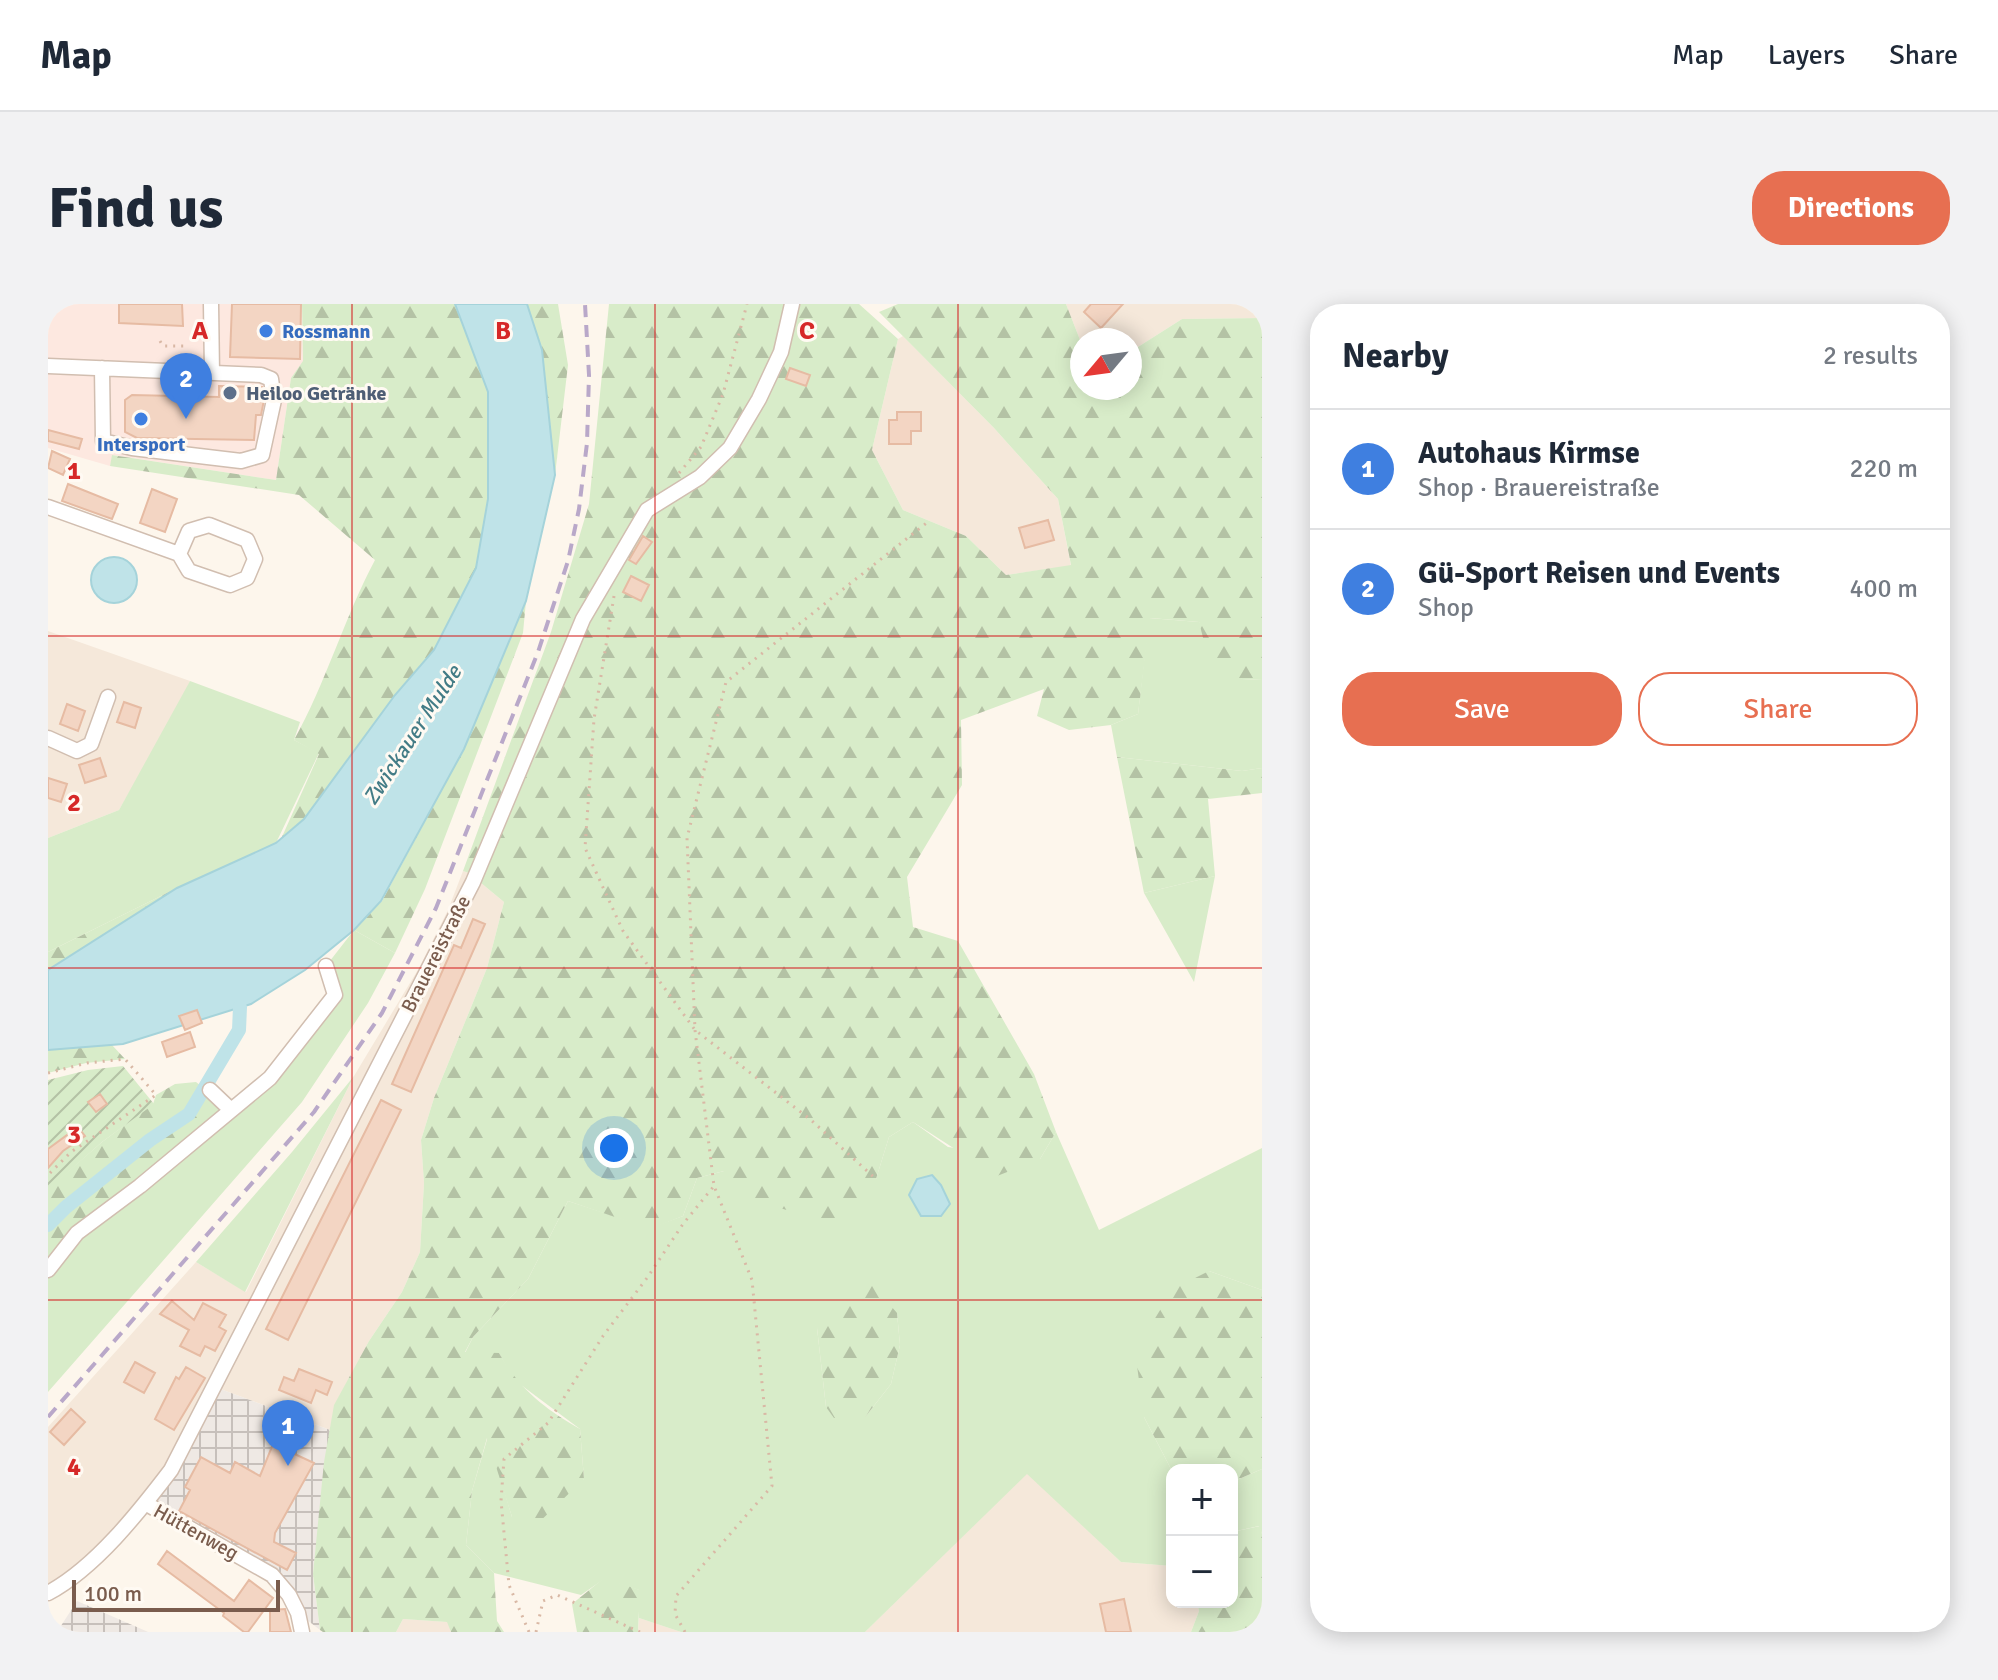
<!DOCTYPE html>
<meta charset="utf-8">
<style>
:root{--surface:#fff;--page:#f2f2f3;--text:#1f2937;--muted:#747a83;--line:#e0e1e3;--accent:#e76f51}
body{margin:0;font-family:Signika,sans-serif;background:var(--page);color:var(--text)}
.controls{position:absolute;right:24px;bottom:24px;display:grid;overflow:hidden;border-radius:16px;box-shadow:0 4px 20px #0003}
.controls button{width:72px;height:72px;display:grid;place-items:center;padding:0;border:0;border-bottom:2px solid var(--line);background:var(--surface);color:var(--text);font:40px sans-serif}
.compass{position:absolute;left:1022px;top:24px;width:72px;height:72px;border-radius:50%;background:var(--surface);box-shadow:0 4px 20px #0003;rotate:241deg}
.scale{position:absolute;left:24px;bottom:20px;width:208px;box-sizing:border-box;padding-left:8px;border:4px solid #7a5c4d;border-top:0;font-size:22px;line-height:28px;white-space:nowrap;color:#7a5c4d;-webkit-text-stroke:6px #fffaf3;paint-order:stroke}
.you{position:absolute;left:566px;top:844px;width:28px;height:28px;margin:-20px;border:6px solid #fff;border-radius:50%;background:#1a73e8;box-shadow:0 0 0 12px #1a73e833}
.badge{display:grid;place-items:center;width:52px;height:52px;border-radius:50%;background:var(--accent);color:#fff;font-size:26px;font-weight:700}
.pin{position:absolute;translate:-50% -66px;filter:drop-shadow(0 2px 4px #0008)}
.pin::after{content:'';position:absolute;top:42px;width:28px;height:24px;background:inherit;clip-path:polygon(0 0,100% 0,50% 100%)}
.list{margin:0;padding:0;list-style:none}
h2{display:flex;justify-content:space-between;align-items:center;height:104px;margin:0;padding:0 32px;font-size:34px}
h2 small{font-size:26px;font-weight:400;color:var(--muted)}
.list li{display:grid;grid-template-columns:52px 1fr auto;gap:24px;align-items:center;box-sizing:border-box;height:120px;padding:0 32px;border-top:2px solid var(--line)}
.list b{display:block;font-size:30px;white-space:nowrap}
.list p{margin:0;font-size:26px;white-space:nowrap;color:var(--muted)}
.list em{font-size:26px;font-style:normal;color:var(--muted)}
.actions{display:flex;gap:16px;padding:24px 32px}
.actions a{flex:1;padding:18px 0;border:2px solid var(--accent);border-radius:32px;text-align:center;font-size:28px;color:var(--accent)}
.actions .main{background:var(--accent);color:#fff}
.map{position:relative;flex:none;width:1214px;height:1328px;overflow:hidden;border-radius:32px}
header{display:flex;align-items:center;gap:48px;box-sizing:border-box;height:112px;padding:0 40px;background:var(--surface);border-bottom:2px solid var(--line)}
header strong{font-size:38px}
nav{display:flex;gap:44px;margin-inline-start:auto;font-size:28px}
.intro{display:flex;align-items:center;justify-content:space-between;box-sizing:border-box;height:192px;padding:0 48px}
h1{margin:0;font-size:56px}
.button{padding:20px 36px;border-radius:32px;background:var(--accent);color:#fff;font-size:28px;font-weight:700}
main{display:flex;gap:48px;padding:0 48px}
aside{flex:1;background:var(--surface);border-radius:32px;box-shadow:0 4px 20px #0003}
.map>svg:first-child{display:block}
.residential{fill:#f5e8da}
.commercial{fill:#fde8e0}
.industrial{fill:url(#industrial-grid)}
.grass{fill:#d8ecc9;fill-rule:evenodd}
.forest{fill:url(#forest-firs)}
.garden{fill:url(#garden-furrows)}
.water{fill:#bfe3e8;stroke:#a5d3da;stroke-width:2}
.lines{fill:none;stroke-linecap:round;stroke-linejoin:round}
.canal{stroke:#bfe3e8;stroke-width:14}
.building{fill:#f3d5c3;stroke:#e6bba3;stroke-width:2}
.minor-casing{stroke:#d1beb0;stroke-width:17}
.path{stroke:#d9b8a5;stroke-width:3;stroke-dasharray:2 6;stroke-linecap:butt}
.minor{stroke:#fff;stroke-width:14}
.rail{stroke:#b9a8c9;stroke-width:4;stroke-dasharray:12 8;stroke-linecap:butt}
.grid{fill:none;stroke:#d62828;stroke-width:2;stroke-opacity:0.55}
.shop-dot{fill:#3f7fe0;stroke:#fffaf3;stroke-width:3}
.service-dot{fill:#5c6f8a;stroke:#fffaf3;stroke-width:3}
.labels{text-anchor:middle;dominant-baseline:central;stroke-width:6;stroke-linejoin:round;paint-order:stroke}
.shop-label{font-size:20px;font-weight:bold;fill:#366cbe;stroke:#fffaf3;text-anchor:start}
.service-label{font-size:20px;font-weight:bold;fill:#4e5e75;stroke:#fffaf3;text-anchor:start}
.street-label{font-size:20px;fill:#7a5c4d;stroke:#fffaf3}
.water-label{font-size:22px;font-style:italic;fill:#437c86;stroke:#fffaf3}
.grid-label{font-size:26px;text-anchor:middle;font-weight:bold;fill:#d62828;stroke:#fffaf3;stroke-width:6;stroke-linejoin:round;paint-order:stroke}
</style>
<header>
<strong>Map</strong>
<nav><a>Map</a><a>Layers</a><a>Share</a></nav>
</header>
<div class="intro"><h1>Find us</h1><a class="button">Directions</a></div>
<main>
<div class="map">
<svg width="1214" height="1328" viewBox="0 0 1214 1328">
<defs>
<pattern id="industrial-grid" width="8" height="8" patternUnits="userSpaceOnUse" patternTransform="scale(2)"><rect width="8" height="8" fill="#efe9e4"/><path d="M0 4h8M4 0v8" fill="none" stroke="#c7c0bb"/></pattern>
<pattern id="forest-firs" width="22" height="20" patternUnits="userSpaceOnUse" patternTransform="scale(2)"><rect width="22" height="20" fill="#d8ecc9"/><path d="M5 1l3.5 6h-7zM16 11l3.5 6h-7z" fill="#b4c2a5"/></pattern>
<pattern id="garden-furrows" width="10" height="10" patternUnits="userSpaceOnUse" patternTransform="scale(2)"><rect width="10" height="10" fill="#d8ecc9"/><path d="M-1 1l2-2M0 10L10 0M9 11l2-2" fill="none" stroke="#b4c2a5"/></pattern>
</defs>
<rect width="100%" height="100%" fill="#fdf6ec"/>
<path class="residential" d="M1018 0H1214V14L1134 15 1082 48V36H1034V41Z
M855 32 946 124 1010 195 1023 262 958 271 918 232 855 206 824 146 850 35Z
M0 327 142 377 132 401 71 506 0 534Z
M415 567 421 569 456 598 439 664 386 794 373 836 376 879 372 948 354 988 321 1037 287 1101 282 1126 167 1083 97 1199 0 1289V1123L148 958 198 988 306 772 371 664 400 606Z
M979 1169 1073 1258 1124 1262V1298H1149L1151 1307 1143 1328H817Z
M591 1314 633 1328H590Z
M355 1315 400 1318 403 1328H348Z"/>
<path class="commercial" d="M0 0H254L255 58 243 74 228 176 65 151 62 162 0 144Z"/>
<path class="industrial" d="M167 1083 282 1126 265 1270 272 1326 250 1309 224 1271 97 1199Z
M29 1297 98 1327 100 1328H9Z"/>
<path class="grass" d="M1101 314 1151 318 1194 375 1214 376V464L1194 467 1069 453 1063 421 1090 410Z
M142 377 252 418 246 436 271 449 228 539 129 584 0 648V534L71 506Z
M1167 572 1146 678 1096 589Z
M306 626 347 649 320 699 254 798 0 1088V966L29 929 222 774 286 691 278 662Z
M306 772 197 988 148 958 244 848Z
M865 818 900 843 992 855 1008 828 1051 926 1214 844V986L1161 967 1096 1113 1124 1167V1262L1073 1258 979 1170 817 1328H633L591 1314V1286L556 1275 533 1291 446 1269 418 1241 424 1187 440 1132 464 1213 536 1175 532 1125 465 1075 451 1049H417L425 1033 480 975 520 897 602 924 635 912 649 874 676 867 828 875 841 833ZM849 1009 852 1041 843 1080 818 1112 778 1103 769 1024Z
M1214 1165V1230L1211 1222 1184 1228V1178Z"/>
<path class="forest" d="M254 0H407L440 88V195L428 264 386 346 347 391 256 515 233 535 271 450 246 436C278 379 296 314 327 256L251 191 62 162 64 151 228 176 243 74 255 57Z
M479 0H510L520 61 507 171 494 46Z
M561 0H811L850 35 824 146 855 206 918 232 958 271 1023 261 1010 195 946 124 831 8 850 0H1018L1034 41V84H1082V48L1134 15 1214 14V376L1194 375 1163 365 1151 318 1102 314 1090 410 1063 421 1021 426 989 412 996 385 913 416 914 481 859 573 865 623 910 637 986 770 1008 828 992 855 949 872 865 818 841 833 828 875 793 922 694 893 676 867 649 874 635 912 602 925 520 897 480 975 425 1033 417 1048 451 1049C471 1085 497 1105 532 1125L536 1175 485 1224 464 1213 439 1134 424 1187 418 1241 446 1269 449 1317 456 1328H403L399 1318 355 1315 348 1328H275L272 1326 265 1270 276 1158 286 1101 321 1037 354 988 372 948 376 879 373 836 386 794 439 664 456 598 421 569 415 567 503 328 541 200Z
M478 297 475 329 377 585 347 649 306 626 334 597 416 445Z
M1069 453 1194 467 1214 464V489L1160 495 1167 572 1096 589Z
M129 584 0 666V648Z
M64 741 77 755 38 759 0 769V746Z
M148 778 183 806 29 929 0 966V885L54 838 105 800 108 791 127 780Z
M1161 967 1214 986V1165L1184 1178V1166L1124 1167 1096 1113 1087 1047 1125 985Z
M823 979 849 1009 852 1041 843 1080 818 1112 794 1125 778 1103 769 1024 779 1001Z
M1212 1222 1214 1230V1325L1205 1328H1143L1151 1307 1149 1298H1184V1228Z
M556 1274 592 1286 590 1328H529L524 1300Z"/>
<path class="garden" d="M75 762 106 800 54 838 0 886V776L40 766Z"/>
<path class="water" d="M407 0H479L494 46 507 171 478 297 416 445 333 597 306 626 257 666 203 700 75 740 0 746V666L129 584 228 539 256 515 347 391 386 346 428 264 440 195V88Z
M43 276a23 23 0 1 1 46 0a23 23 0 1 1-46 0Z
M884 871 893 881 902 900 893 912H873L861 891 869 875Z"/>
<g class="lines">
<path class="canal" d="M0 921 18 903 102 836 141 810 191 726 192 703"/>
</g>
<path class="building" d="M71 0H134L135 22 71 19Z
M184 0H253L252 55 182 53Z
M1043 0H1075L1053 24 1036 8Z
M742 64 762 71 758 82 738 75Z
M171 82 214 83 216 96 213 111H208L206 136 89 134 77 128V96L84 91 171 93Z
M849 108H873V127H863V140H841V116H849Z
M0 126 34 135 31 145 0 137Z
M4 147 22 155 15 171 0 164Z
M20 180 70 200 64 215 14 197Z
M104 185 129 195 117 228 92 219Z
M1000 216 1006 236 977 244 971 224Z
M595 232 604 238 588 260 581 256Z
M583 272 601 281 593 297 575 288Z
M76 398 93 404 87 424 69 418Z
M19 400 37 407 30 427 12 420Z
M52 454 58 472 37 479 31 461Z
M0 474 19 480 13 498 0 494Z
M425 615 437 620 363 788 344 780 406 641 413 644Z
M149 706 154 719 137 726 131 712Z
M142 728 147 743 119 753 114 738Z
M52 790 59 800 48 808 40 798Z
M333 796 353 806 240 1036 218 1025Z
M30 823 37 832 15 847 0 864V845Z
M124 997 146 1016 155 999 178 1011 171 1023 178 1027 167 1047 157 1042 152 1052 132 1042 141 1026 112 1010Z
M87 1058 107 1069 96 1089 76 1078Z
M138 1063 157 1074 126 1126 107 1115 128 1073 131 1075Z
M251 1065 284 1078 279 1091 268 1086 263 1099 231 1086 236 1073 246 1077Z
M23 1105 37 1118 16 1141 2 1128Z
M225 1140 266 1159 227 1229 226 1238 248 1249 239 1266 131 1207 142 1186 137 1183 153 1153 182 1169 187 1158 212 1172Z
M119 1247 186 1297 201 1276 225 1294 200 1328H196L175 1312 176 1309 110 1260Z
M1076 1295 1083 1328H1058L1052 1300Z
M237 1305 243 1328H222V1306Z"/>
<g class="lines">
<defs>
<path id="minor" d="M163 0 164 69
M0 62 213 71 223 75 226 96 214 151 193 157 84 144 55 137 54 64
M0 203 131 250 141 267 182 281 199 274 207 255 199 236 161 221 141 227 131 250
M0 434 29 447 43 440 60 393
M162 786 183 806
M0 966 29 929 92 882 222 774 287 691 278 662
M97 1199 224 1271 241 1291 250 1309 254 1328
M0 1289C47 1264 91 1208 123 1166L425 578 535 315 599 206 652 173 682 144 711 95 733 48 744 0"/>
</defs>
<use href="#minor" class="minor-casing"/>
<path class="path" d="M112 37 115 42H140
M631 169 653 143 675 90 699 0
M566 292 546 415 537 544 575 627 647 726 763 816 828 875
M0 769 39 759 77 755 108 791 23 848 0 871
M481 1328 461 1281 453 1197 456 1155 500 1119 555 1032 599 974 635 920 666 882
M488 1328 495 1297 509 1291 592 1328
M637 1328 627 1310 628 1292 724 1182 704 976 666 882 647 726 639 534 678 378 881 217"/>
<use href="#minor" class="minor"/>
<path class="rail" d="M0 1113 266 808 334 709 388 604 490 348 520 257 531 205 539 139 541 71 537 0"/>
</g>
<path class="grid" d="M304 0V1328M607 0V1328M910 0V1328M0 332H1214M0 664H1214M0 996H1214"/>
<g class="shop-dot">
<circle cx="218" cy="27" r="8"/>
<circle cx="93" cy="115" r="8"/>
</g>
<circle class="service-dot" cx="182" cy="89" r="8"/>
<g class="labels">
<g class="shop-label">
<text x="234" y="27">Rossmann</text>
<text x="93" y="140" text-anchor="middle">Intersport</text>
</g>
<g class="service-label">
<text x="198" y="89">Heiloo Getränke</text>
</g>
<g class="street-label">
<text transform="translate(388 650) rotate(-63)">Brauereistraße</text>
<text transform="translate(148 1228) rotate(29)">Hüttenweg</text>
</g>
<g class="water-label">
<text transform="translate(364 431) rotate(-57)">Zwickauer Mulde</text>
</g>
</g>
<g class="grid-label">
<text x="152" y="35">A</text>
<text x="455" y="35">B</text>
<text x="759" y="35">C</text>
<text x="26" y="175">1</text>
<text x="26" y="507">2</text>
<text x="26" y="839">3</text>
<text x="26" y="1171">4</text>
</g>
</svg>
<div class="controls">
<button>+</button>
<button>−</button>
</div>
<svg class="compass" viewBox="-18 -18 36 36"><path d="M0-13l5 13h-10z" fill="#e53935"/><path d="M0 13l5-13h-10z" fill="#747a83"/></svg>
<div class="scale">100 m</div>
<div class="you"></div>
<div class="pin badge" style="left:240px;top:1162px;background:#3f7fe0">1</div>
<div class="pin badge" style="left:138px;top:115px;background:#3f7fe0">2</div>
</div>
<aside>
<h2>Nearby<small>2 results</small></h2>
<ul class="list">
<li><span class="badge" style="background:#3f7fe0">1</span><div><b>Autohaus Kirmse</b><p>Shop · Brauereistraße</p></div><em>220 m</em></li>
<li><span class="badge" style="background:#3f7fe0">2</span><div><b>Gü-Sport Reisen und Events</b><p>Shop</p></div><em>400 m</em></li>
</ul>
<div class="actions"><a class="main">Save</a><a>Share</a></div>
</aside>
</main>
